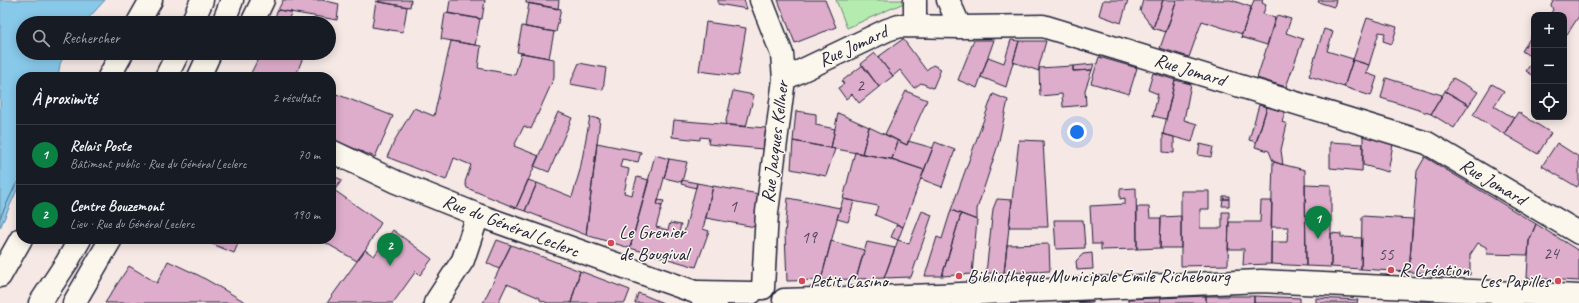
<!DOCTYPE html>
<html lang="fr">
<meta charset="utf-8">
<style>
:root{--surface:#171b24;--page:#242831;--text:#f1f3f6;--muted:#9ea1a6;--line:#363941;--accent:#0b8043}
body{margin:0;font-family:Caveat,sans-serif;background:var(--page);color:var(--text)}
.controls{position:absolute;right:12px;top:12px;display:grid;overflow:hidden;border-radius:8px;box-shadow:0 2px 10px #0003}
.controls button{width:36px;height:36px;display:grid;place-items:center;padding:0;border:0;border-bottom:1px solid var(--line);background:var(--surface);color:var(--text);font:20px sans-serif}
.you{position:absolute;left:1077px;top:132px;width:14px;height:14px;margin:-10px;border:3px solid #fff;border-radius:50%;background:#1a73e8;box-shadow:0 0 0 6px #1a73e833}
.badge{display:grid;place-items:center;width:26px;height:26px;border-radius:50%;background:var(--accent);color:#fff;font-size:13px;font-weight:700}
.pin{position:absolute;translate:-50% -33px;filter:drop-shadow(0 1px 2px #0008)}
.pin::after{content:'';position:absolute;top:21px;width:14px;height:12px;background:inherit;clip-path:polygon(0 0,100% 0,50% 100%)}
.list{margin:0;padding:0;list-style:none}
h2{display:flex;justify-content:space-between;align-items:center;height:52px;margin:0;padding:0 16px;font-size:17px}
h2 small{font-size:13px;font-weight:400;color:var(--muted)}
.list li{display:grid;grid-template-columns:26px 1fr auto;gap:12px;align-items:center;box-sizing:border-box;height:60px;padding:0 16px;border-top:1px solid var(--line)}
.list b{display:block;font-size:15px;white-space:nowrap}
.list p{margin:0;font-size:13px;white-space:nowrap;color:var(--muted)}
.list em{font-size:13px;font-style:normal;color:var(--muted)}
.icon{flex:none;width:22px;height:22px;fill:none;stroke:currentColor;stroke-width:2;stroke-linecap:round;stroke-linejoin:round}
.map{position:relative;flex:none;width:1579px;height:303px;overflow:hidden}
.search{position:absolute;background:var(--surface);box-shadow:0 2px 10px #0003;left:16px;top:16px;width:320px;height:44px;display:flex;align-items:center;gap:10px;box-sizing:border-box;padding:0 14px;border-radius:22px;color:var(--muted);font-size:15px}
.panel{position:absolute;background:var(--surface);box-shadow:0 2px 10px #0003;left:16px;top:72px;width:320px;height:172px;border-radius:16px}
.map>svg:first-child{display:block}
.green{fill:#b4ecaf;stroke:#6b8775}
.water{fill:#88c8e9;stroke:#5f86a3}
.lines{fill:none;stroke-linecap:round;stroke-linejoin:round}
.shore{stroke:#4b6481;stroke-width:1}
.building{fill:#deadcb;stroke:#22223b}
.minor-casing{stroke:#22223b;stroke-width:25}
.major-casing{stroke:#22223b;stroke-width:25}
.minor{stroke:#fbf7ec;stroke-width:22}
.major{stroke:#fbf7ec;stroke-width:22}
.poi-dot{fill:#d1495b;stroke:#fbf7ec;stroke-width:1.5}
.labels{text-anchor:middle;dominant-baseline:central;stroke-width:3;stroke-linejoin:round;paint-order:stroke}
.number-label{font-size:17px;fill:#51455f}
.street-label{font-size:19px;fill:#22223b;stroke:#fbf7ec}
.poi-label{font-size:19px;fill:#22223b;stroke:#fbf7ec;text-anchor:start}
</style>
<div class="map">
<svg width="1579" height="303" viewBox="0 0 1579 303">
<rect width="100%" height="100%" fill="#f5e8e5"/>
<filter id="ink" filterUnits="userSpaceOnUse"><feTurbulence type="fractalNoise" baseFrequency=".025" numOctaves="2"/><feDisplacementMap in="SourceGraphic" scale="8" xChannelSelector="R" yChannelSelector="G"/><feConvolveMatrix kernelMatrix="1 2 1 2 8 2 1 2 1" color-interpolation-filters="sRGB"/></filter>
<g filter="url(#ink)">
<path class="green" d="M836 0H905L906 2 847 28Z"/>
<path class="water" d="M0 0H105L84 23H23V53H65L60 64 58 77H21V181L0 228Z"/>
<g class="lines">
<path class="shore" d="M0 218 16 184 21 181"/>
</g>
<path class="building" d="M283 0H322L339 4 337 20 278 10Z
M379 0H411L410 7 378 2Z
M450 0H485L482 19 448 13Z
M526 0H559L558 9 526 3Z
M718 0H744L747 9 718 4Z
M778 0H825L836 27 795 43Z
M1103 0H1128L1121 23 1099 15Z
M1143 0H1163L1153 28 1140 11Z
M1163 0H1177L1166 32 1153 28Z
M1177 0H1231L1251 7 1242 34 1202 21 1189 57 1160 48Z
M1254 0H1263L1262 3 1266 5 1263 14 1275 18 1267 45 1241 37Z
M1319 0H1336L1334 7 1318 2Z
M1554 0H1579V16L1564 39V15H1549L1553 10 1551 5Z
M376 1 407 7 403 32 372 27Z
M529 3 561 9 556 32 525 27Z
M278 10 292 12 286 23H277L273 21Z
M445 13 480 19 475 45 441 39Z
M1277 15 1291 19 1286 33 1303 39 1286 87 1257 78Z
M1367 18 1397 27 1392 44 1383 41 1385 33 1379 32 1369 65 1353 60Z
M706 22 746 28 738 76 699 71Z
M522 26 554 32 549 58 517 52Z
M1324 29 1333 32 1327 51 1353 59 1344 87 1309 76Z
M1532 35 1534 36V76L1526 71 1534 59 1522 51Z
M903 39 926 70 933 65 941 69 933 88 921 83 914 88 900 70 893 76 878 57Z
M974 40H994L977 88 958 80Z
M1011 40 1019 41 1006 87 981 77 988 57 1004 63Z
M451 41 481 46 478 68 515 75 521 53 554 59V78L531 129 524 126 514 146 539 156 516 208 467 188 465 182 471 165 454 158 446 180 387 157 396 138 414 108 434 116Z
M1019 41H1046L1039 66V71L1013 62Z
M261 53H300L304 55 295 77H249Z
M875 53 893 76 879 87 861 64Z
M1099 57 1137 68 1129 94 1091 83Z
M1353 60 1369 65 1366 73 1377 77 1371 96 1344 87Z
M579 63 606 68 603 90 570 84Z
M1094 64 1092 70 1073 71V66Z
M863 65 879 87 859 103 852 94 846 99 838 88 844 84 842 81Z
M1073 66V71L1092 70 1085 90 1086 105 1063 107 1062 94 1040 96 1039 68Z
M1153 73 1175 80 1166 119 1153 116 1158 94 1148 90Z
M1386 78 1442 95 1431 114 1381 98Z
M1453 78 1478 92 1469 105 1445 91Z
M1175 80 1191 84 1184 120 1197 124 1192 142 1163 134Z
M1492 84 1504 91 1494 106 1514 118 1504 134 1473 115Z
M733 91 754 95 746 127 725 125Z
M906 91 927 100 907 145 885 134Z
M1445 91 1469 105 1454 128 1431 114Z
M331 92 393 116 375 157 331 139Z
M993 94 1008 100 998 145 977 209V220L951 210Z
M1259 105 1267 107 1256 142 1249 140Z
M1267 107 1285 112 1282 122 1287 124 1281 150 1283 165 1273 161 1269 151 1255 147Z
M796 111 816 114V125L835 129 831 148 793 141Z
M558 112 572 118 549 172 534 166Z
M1518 112 1551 133 1538 154 1504 134Z
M838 113 869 127 862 154 831 148Z
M590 117 600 119 586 235 525 211 537 183 572 197 580 170Z
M674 120 766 128 763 149 708 144 709 138 700 137V140L672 137Z
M869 127 898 141 892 159 862 154Z
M1163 134 1174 137V153L1163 152Z
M1363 135 1393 144 1388 172 1363 165Z
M1019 140 1043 141 1048 227H1009Z
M793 141 835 149 826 176 791 169Z
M898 141 907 145 908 141 933 148 924 170 892 159Z
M935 142 955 150 942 187 921 179Z
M1330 142 1363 144 1362 171 1330 168Z
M597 143 641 152 638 162 622 159 620 167 629 169 624 193 632 195 637 177 649 180 630 248 586 235Z
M1557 143 1579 157V184L1577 187 1542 166Z
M1200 144 1213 147 1211 157 1198 155Z
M855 152 894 160 924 170 903 227 875 215 878 206 843 199Z
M655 155 669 159 657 205 662 206 656 227 668 230 670 223 681 225 679 232 684 233 697 183 713 186 703 229 709 231 696 267 630 248Z
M1425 157 1536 224 1529 241 1528 255 1487 254 1486 247 1478 243 1470 255V275L1409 272 1417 171Z
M669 159 687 162 682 182 664 178Z
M1273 162 1305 170 1306 266 1271 264V242H1287L1288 227H1271Z
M331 175 342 180 331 195Z
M528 180 537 183 525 211 516 208Z
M682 180 697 183 696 188 681 184Z
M1305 184 1331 185V267L1306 266Z
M713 186 759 194 755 227 706 218Z
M1136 188 1137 249 1101 250V244H1092L1090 206 1125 204V198L1120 199V189Z
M334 190 381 223 365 250 357 261 319 239H331V195Z
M1181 191H1209V209H1200V228H1222V212H1229L1228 265 1181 266Z
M1223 196H1229V199H1223Z
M788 198 840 208 821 280 787 281 785 234Z
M843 199 854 201 848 222 837 219Z
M997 199 1012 200 1004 273H986L993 209Z
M1223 199H1229V206H1222Z
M658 200 664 201 662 206 657 205Z
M1261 201H1272L1271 264 1243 265 1244 249H1228L1229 222H1260Z
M1137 207H1149L1150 218H1161L1160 248 1137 249Z
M951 210 961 214 942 276H925L937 237 942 239Z
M922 211 932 215 911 277 884 278 898 240 909 244Z
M961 214 977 220 972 274 942 276Z
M1181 216V248H1160L1161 217Z
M1362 216 1413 219 1409 272 1361 269Z
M1054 220H1083L1085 248 1056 249Z
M897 224 903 227 898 240 891 237Z
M1536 224 1579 251V281L1527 278 1529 241Z
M393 230 432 259 420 275 416 271 393 303H327L365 250 374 256Z
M1331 233 1341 234V237L1362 238 1361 269 1331 267Z
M200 239H240L234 253Z
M497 240 511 245 499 269 487 263Z
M831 241 864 250 856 279 821 280Z
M867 242 895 248 884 278 856 279Z
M1049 244 1050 271 1004 273 1007 245Z
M511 245 580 271 571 303H548L540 300V298L507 284 498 303H483Z
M1092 253 1093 269 1077 270 1076 261 1083 254Z
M168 261 200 276 247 303H105L129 266 157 283Z
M580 271 630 290 625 303H571Z
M638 293 644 295 663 303H635Z
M1206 296H1254V303H1206Z
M1206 296V303H1160V298Z
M1254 296 1300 298V303H1254Z
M1160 298V303H1128V299Z
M1316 298 1358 300 1357 303H1316Z
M1093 301V303L1062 302H1070Z
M1414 302H1430L1434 303H1413Z"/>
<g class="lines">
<defs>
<path id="minor" d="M761 0 782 54 784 79 767 212 763 288
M915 0V26
M948 0 960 27
M252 23 263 0
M784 79 887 30 899 26 960 27 1043 26 1427 143 1579 233
M331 151 396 182 478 215 695 292 716 303
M698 292 751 293
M784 300 938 295 1261 281 1579 296
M435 303 463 260 478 215"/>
<path id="major" d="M138 23 151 0
M192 23 202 0
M223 23 232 0
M109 77 122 53
M166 77 178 53
M199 77 210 53
M0 276 21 239
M40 303 67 262 80 239
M74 303 111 239"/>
</defs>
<use href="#minor" class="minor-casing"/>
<use href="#major" class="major-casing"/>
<use href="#minor" class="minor"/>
<use href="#major" class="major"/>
</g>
</g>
<g class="poi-dot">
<circle cx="611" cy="243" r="4"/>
<circle cx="1391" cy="270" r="4"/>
<circle cx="959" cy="276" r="4"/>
<circle cx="802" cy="281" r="4"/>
<circle cx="1558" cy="281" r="4"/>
</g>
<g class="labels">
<g class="number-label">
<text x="860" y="85">2</text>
<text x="733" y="206">1</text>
<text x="809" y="237">19</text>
<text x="1551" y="253">24</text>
<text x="1386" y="254">55</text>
</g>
<g class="street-label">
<text transform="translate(853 46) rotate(-25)">Rue Jomard</text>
<text transform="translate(1190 70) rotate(17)">Rue Jomard</text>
<text transform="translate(775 142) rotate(-83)">Rue Jacques Kellner</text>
<text transform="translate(1493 182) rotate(31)">Rue Jomard</text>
<text transform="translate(511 226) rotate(21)">Rue du Général Leclerc</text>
</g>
<g class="poi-label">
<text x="619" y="232">Le Grenier<tspan x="619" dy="22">de Bougival</tspan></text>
<text x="1399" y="270">R Création</text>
<text x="967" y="276">Bibliothèque Municipale Emile Richebourg</text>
<text x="810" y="281">Petit Casino</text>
<text x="1550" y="281" text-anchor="end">Les Papilles</text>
</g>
</g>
</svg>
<div class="controls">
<button>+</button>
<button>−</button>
<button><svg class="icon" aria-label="locate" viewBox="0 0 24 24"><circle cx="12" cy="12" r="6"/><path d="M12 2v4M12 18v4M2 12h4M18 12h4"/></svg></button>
</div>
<div class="you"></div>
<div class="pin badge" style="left:1318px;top:239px">1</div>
<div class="pin badge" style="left:390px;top:266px">2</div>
<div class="search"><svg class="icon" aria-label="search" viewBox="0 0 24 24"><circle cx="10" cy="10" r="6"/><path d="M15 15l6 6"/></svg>Rechercher</div>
<section class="panel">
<h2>À proximité<small>2 résultats</small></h2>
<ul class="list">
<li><span class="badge">1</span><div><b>Relais Poste</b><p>Bâtiment public · Rue du Général Leclerc</p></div><em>70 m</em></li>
<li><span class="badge">2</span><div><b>Centre Bouzemont</b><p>Lieu · Rue du Général Leclerc</p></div><em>190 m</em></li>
</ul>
</section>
</div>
